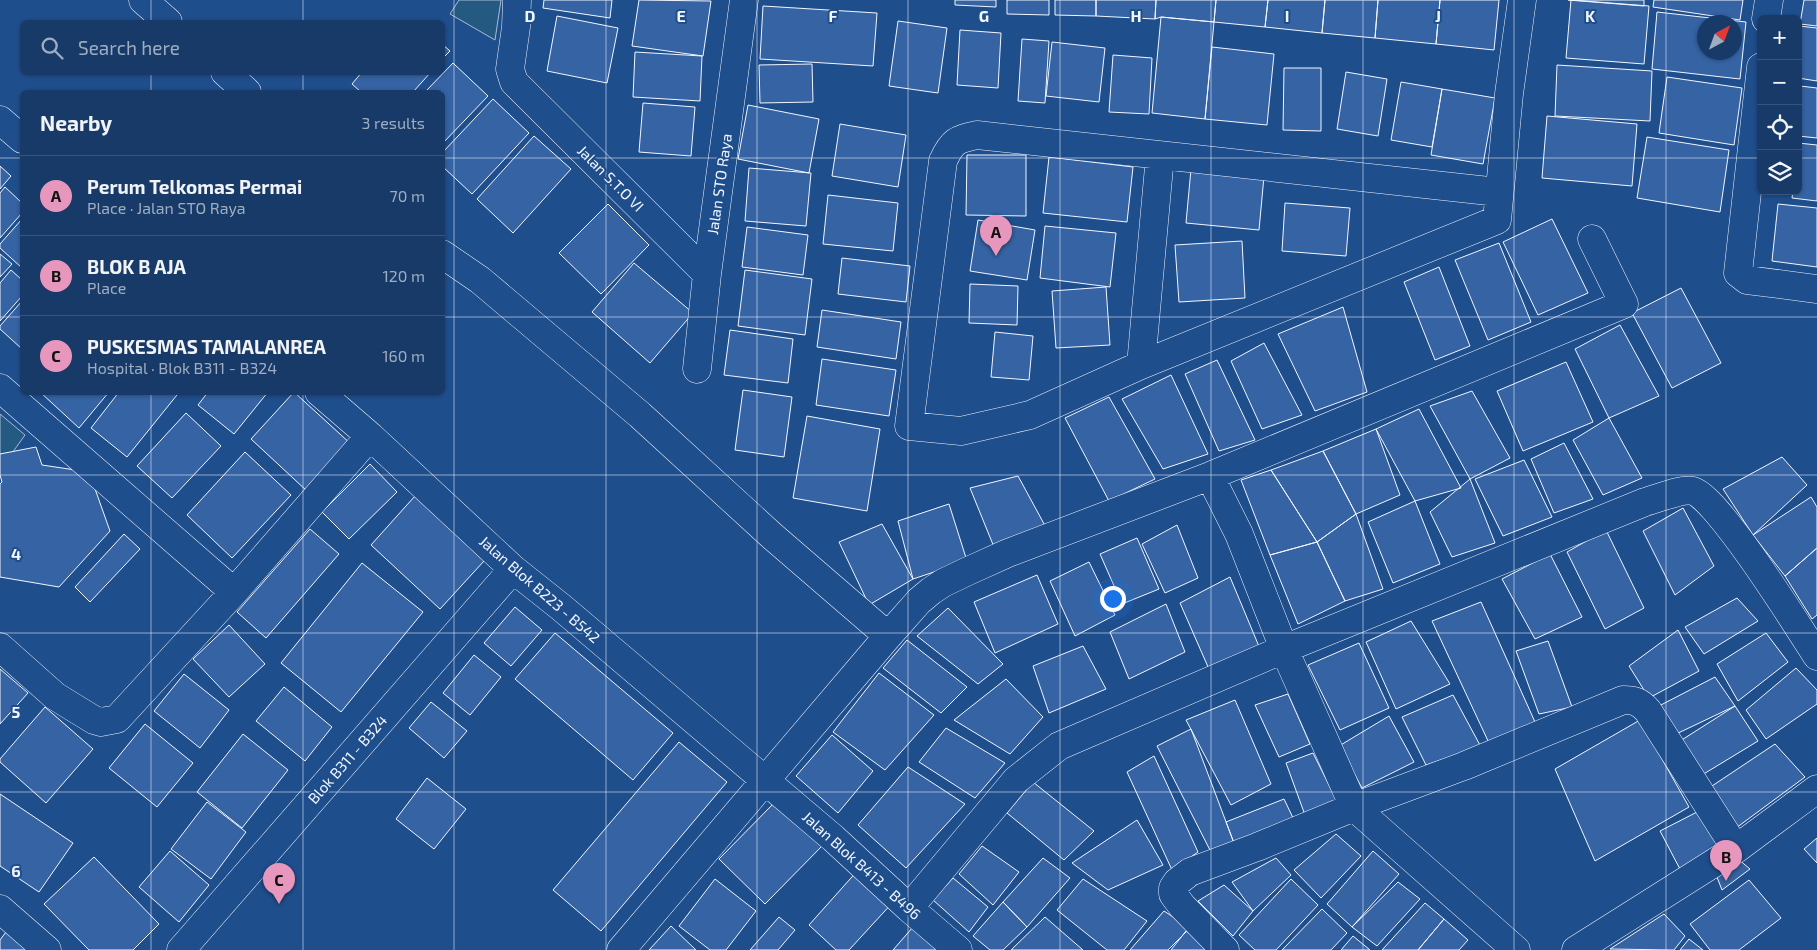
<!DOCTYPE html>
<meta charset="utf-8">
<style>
:root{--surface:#173a69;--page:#244571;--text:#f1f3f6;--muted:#9eadc0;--line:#36547d;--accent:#e797bd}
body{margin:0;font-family:"Exo 2",sans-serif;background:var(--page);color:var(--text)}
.controls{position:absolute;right:15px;top:15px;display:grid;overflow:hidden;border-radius:8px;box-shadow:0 1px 4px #0004}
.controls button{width:45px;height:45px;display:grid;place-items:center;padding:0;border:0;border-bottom:1px solid var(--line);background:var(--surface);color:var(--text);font:25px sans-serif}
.compass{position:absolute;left:1697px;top:15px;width:45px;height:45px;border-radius:50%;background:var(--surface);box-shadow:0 1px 4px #0004;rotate:41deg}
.you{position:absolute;left:1112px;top:598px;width:18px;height:18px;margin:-12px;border:4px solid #fff;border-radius:50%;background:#1a73e8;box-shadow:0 0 0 8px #1a73e833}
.badge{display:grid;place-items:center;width:32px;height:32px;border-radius:50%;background:var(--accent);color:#111;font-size:16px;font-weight:700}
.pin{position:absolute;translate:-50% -41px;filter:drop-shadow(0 1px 2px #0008)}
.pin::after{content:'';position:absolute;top:26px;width:18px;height:15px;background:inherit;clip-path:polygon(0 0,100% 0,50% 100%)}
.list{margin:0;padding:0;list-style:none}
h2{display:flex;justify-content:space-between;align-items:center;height:65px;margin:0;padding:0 20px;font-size:21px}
h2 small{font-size:16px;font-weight:400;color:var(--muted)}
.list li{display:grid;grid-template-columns:32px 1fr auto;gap:15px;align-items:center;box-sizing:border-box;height:80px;padding:0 20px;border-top:1px solid var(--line)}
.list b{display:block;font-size:19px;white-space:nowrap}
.list p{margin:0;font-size:16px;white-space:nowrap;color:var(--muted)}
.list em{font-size:16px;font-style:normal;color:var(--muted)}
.icon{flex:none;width:28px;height:28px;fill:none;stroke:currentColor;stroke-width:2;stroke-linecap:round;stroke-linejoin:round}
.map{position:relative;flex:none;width:1817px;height:950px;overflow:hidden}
.search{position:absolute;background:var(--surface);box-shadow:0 1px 4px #0004;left:20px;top:20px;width:425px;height:55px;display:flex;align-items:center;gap:12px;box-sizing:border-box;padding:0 18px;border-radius:8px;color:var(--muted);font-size:19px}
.panel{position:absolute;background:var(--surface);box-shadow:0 1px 4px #0004;left:20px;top:90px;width:425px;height:305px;border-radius:8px}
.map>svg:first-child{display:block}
.green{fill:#245a82;stroke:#a8bbd7}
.building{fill:#3563a3;stroke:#f2f6ff;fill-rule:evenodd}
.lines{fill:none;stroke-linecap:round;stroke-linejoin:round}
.street-casing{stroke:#f2f6ff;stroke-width:29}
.street{stroke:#1f4e8c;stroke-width:28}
.grid{fill:none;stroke:#f2f6ff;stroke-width:1;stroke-opacity:0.55}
.labels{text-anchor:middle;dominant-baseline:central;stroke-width:4;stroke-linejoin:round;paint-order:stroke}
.street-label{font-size:15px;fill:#f2f6ff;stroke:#1f4e8c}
.grid-label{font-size:16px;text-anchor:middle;font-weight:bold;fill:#f2f6ff;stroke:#1f4e8c;stroke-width:4;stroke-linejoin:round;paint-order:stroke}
</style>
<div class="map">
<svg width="1817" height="950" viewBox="0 0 1817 950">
<rect width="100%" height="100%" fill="#1f4e8c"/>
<path class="green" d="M459 0H501L495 40 450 14Z
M0 414 25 435 0 470Z"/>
<path class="building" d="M544 0H612L610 18 543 8Z
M639 0 711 1 703 56 632 46Z
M955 0H996V7L955 5Z
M1007 0H1049V15L1007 14Z
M1055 0H1096V16L1055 15Z
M1096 0H1156L1155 19 1096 16Z
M1156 0H1216L1214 22 1161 17 1155 19Z
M1216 0H1268L1265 27 1214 22Z
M1268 0H1325L1322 33 1265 27Z
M1325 0H1378L1375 38 1322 33Z
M1378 0H1440L1436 44 1375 38Z
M1440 0H1499L1494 50 1436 44Z
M1568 0H1644V6Z
M1571 0 1649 6 1644 64 1566 58Z
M1654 0H1743L1740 20 1653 7Z
M1804 0H1817V26L1800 24Z
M763 6 877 13 873 66 760 59Z
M1657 12 1746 22 1740 79 1652 69ZM1704 22H1734V52H1704Z
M557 16 618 28 607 83 547 71Z
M1161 17 1214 22 1205 119 1152 113Z
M898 21 947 28 938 93 889 86Z
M1799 26 1817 28V81L1798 78Z
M960 30 1001 33 998 88 957 85Z
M1022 39 1049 41 1045 103 1018 101Z
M1052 42 1105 48 1099 102 1046 96Z
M442 44 450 51 442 59Z
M1212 47 1274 54 1267 125 1205 119Z
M635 52 702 56 700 101 633 97Z
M1113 55 1152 58 1149 114 1109 112Z
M453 63 488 96 442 144V92H425Z
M812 64 813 102 760 103 759 65Z
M1557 65 1652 71 1650 121 1555 116Z
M1284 68H1321V131L1283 130Z
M362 72H431L413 92H361L352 84Z
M1346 72 1387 79 1378 136 1337 129Z
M1667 77 1742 88 1734 145 1659 133Z
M1401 82 1442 89 1432 147 1391 140Z
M1800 86 1817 88V138L1798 136Z
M1442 89 1495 98 1483 164 1431 155Z
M493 99 529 133 472 194 442 166V153Z
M643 103 695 107 691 156 639 152Z
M748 105 819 119 809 173 738 159Z
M1547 116 1637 124 1632 186 1542 178Z
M840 124 906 135 898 187 832 176Z
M534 136 571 169 513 233 477 199Z
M1647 137 1729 150 1720 212 1637 198Z
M1798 143 1817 145V201L1792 198 1793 191H1798Z
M967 155H1026V216L966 215Z
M1049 157 1133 167 1127 222 1043 213Z
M0 166 11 176 0 189Z
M749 168 811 173 806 226 745 221Z
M1191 169 1264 176 1259 230 1186 223Z
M5 187 22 203V213L0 238V193Z
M828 195 898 203 893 251 823 244Z
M1285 203 1350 208 1346 256 1282 251Z
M608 204 649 245 601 294 559 253Z
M1778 204 1817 208V267L1772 261Z
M22 219V268L0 248V244Z
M1552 219 1588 293 1538 315 1503 242Z
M978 220 1035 230 1027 280 970 271Z
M1045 226 1116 233 1110 287 1040 278Z
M747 227 808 235 803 275 742 267Z
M1242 241 1245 298 1179 302 1175 245Z
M1499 243 1531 322 1488 340 1455 260Z
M0 254 12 264 0 277Z
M842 258 910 266 906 302 838 294Z
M634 263 693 313 650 363 592 312Z
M1439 267 1470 346 1435 360 1404 282Z
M11 270 22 280V296L0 321V283Z
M745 270 812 279 805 335 738 326Z
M970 284 1018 286 1017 325 969 323Z
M1106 287 1110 345 1056 348 1052 291Z
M1681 288 1721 363 1672 388 1632 313Z
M22 301V349L0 329V326Z
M1343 307 1367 392 1315 411 1278 334Z
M822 310 901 322 896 359 817 347Z
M1620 325 1659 396 1609 418 1575 349Z
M730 330 793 339 788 383 724 375Z
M995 332 1033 336 1029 380 991 377Z
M1264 343 1302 415 1262 429 1231 361Z
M822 359 896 370 889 416 816 405Z
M1217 360 1255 440 1219 451 1185 374Z
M1566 362 1593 422 1523 451 1497 391Z
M1171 375 1208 454 1163 469 1122 399Z
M743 390 792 397 784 457 735 450Z
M1472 391 1510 458 1470 479 1430 406Z
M40 392H109L79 428Z
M119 392H174L177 395 127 457 91 428Z
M208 392H268L234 434 198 405Z
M294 392 352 445 308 492 251 439Z
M1109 397 1155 479 1109 501 1065 418Z
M1419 409 1461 488 1415 501 1376 429Z
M186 413 221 446 172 498 137 466Z
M807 416 880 429 867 511 793 498Z
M1609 418 1642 478 1603 495 1573 440Z
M1376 429 1400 495 1356 514 1323 451Z
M1564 443 1593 499 1554 513 1531 459Z
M36 447 42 465 89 472 110 531 59 587 0 577V484L2 482 0 475V454Z
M1323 451 1356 514 1317 542 1271 470Z
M245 452 291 495 232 558 187 515Z
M1782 457 1807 485 1753 535 1723 489Z
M1524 460 1552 517 1503 536 1475 479Z
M370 464 397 492 349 539 322 512Z
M1271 470 1317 542 1270 555 1241 480Z
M1018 476 1049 533 996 552 970 488Z
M1470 479 1495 543 1452 557 1430 512Z
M415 496 484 561 440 609 371 545Z
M1811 497 1817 507V548L1785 576 1753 535Z
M1415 501 1440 564 1393 583 1368 522Z
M949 504 967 561 913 579 898 521Z
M1683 508 1714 566 1675 595 1643 531Z
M1356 514 1383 589 1345 601 1317 542Z
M882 524 913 579 869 605 839 542Z
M1177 525 1198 578 1165 593 1142 544Z
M310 529 339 554 266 638 237 612Z
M1606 530 1644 608 1605 629 1567 552Z
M124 534 140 549 90 602 75 587Z
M1137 538 1159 589 1122 604 1100 554Z
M1317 542 1345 601 1298 624 1270 555Z
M1817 548V615L1812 619 1785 576Z
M1550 554 1582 617 1535 639 1502 579Z
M1089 562 1115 615 1075 636 1050 581Z
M362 563 423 612 341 712 281 663Z
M1037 575 1058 624 995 653 974 602Z
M1230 577 1263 656 1212 676 1180 603Z
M1737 598 1758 621 1704 654 1685 627Z
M1481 602 1535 722 1489 743 1432 621Z
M1166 604 1185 652 1129 679 1110 632Z
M515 607 542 630 511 666 484 643Z
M948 608 1003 664 978 684 917 636Z
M1411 621 1450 684 1396 709 1366 642Z
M229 625 265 664 229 697 193 659Z
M1678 630 1699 671 1649 698 1629 666Z
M555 633 673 733 633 780 515 679Z
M1766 633 1788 662 1738 701 1717 664Z
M907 640 967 687 941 713 883 668Z
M1548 641 1572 707 1539 714 1516 651Z
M1359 643 1389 708 1340 730 1308 665Z
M1083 646 1106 689 1049 713 1033 666Z
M474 655 501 677 470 715 443 693Z
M1796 668 1817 690V704L1766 739 1746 710Z
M0 669 28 693 0 724Z
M879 673 934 715 885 770 833 732Z
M184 674 229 710 200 748 154 711Z
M1715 677 1735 706 1674 735 1657 707Z
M1006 679 1043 717 1010 754 954 720Z
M284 687 332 727 305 761 256 721Z
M1288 694 1310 744 1279 757 1255 705Z
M1453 695 1481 747 1426 765 1402 717Z
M1235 700 1271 784 1231 805 1186 720Z
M431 702 467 731 444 758 409 728Z
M1735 706 1758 741 1702 775 1677 743Z
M45 707 93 749 46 803 0 762V759Z
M1389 716 1414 762 1362 788 1339 746Z
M1640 720 1689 807 1595 861 1555 769Z
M145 724 193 763 157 807 109 768Z
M946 728 1005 763 975 798 919 762Z
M1191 729 1237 851 1213 856 1157 746Z
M243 734 288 770 242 828 197 792Z
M832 735 873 771 838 813 796 776Z
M679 742 727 782 601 931 553 890Z
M1775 744 1805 777 1736 828 1709 788Z
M1313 753 1337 801 1305 815 1286 763Z
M1154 756 1198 852 1172 870 1127 772Z
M908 767 965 804 906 868 858 825Z
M427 778 466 809 434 849 396 819Z
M1033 782 1094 831 1064 860 1007 813Z
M0 794 73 843 39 892 0 866Z
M1284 799 1295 822 1237 851 1226 822Z
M777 800 823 845 765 904 719 859Z
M207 802 246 832 211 879 171 849Z
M1699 811 1720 850 1681 871 1660 831Z
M1137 820 1163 865 1108 890 1072 863Z
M1336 834 1361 856 1321 898 1294 870Z
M1817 838V863L1804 849Z
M982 846 1019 872 993 905 959 874Z
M170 851 209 885 179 922 139 887Z
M1373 851 1399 874 1352 927 1327 904Z
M94 857 159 924 133 950H89L44 904Z
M1043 858 1070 878 1027 927 1003 902Z
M1276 858 1291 875 1253 911 1232 882Z
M1738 859 1750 869 1722 890 1715 872Z
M859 869 894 901 849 950H836L809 925Z
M953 878 988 907 969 932 933 900Z
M715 879 756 911 726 950H710L679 926Z
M1083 879 1147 921 1124 950H1107L1057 910Z
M1291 879 1318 905 1276 950H1255L1239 935Z
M1749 880 1781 918 1739 950H1710L1690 924Z
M1398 882 1420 899 1377 946 1352 927Z
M1224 885 1253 911 1233 936 1198 901Z
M1003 902 1027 927 1003 950H990L973 936Z
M1425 903 1444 919 1418 950H1382Z
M1322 909 1347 933 1331 950H1282Z
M1164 911 1190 928 1168 950H1130Z
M1664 914 1685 936 1674 950 1610 949Z
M779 917 795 930 778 950H750Z
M1045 917 1083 950H1011Z
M1444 919 1468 940 1459 950H1418Z
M671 926 696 950H649Z
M913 927 939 950H893Z
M1186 931 1212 949 1211 950H1171Z
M6 932 30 950H0V940Z
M1353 936 1370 950H1341Z
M1689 939 1703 950H1680Z"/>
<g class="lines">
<defs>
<path id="street" d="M143 0 168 22
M517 0 516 27 510 69 514 82 707 274
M1766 19 1769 0
M1761 67 1738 273 1747 280 1817 289
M225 72 247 92
M0 120 22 139
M1498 192 977 135C957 139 952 141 943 161L909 426 961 431 1030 415 1141 365 1497 220 1509 94 1522 0
M442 254 480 280 640 415 771 535 888 636
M1141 365 1160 156
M697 369 707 274 744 0
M0 388 234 592
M319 392 370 436 513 569 562 608 833 838 909 908 958 950
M1210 476 1239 534 1284 649 1354 807 1516 950
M0 647 55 696 76 709 94 720 101 722 117 719 234 592 370 436
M909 908 1016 780 1059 746 1284 649 1645 502C1657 499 1682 488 1693 491 1718 498 1799 628 1817 656
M0 909 47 950
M181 950 513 569
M621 950 888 636 919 601 931 591 943 583 966 572 1008 553 1210 476 1624 304 1592 239
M1225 950 1182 906 1173 894V888L1177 882 1190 872 1257 847 1354 807 1464 766 1623 700C1635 700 1640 702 1648 711L1736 849
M1576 950 1736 849 1817 789"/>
</defs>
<use href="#street" class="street-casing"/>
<use href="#street" class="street"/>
</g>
<path class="grid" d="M151 0V22M303 0V22M454 0V950M606 0V950M757 0V950M908 0V950M1060 0V950M1211 0V950M1363 0V950M1514 0V950M1666 0V950M151 72V92M303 72V92M0 158H22M442 158H1761M1798 158H1817M0 317H22M442 317H1817M151 392V950M303 392V950M0 475H1817M0 633H1817M0 792H1817"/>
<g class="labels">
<g class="street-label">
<text transform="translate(611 178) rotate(45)">Jalan S.T.O VI</text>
<text transform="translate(719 184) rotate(-82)">Jalan STO Raya</text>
<text transform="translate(540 589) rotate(41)">Jalan Blok B223 - B542</text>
<text transform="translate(347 759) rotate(-49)">Blok B311 - B324</text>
<text transform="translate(862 865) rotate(42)">Jalan Blok B413 - B496</text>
</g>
</g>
<g class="grid-label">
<text x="530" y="22">D</text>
<text x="681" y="22">E</text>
<text x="833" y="22">F</text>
<text x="984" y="22">G</text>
<text x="1136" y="22">H</text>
<text x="1287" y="22">I</text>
<text x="1438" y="22">J</text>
<text x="1590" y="22">K</text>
<text x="16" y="560">4</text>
<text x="16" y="718">5</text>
<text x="16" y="877">6</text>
</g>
</svg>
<div class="controls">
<button>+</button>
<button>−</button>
<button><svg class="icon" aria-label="locate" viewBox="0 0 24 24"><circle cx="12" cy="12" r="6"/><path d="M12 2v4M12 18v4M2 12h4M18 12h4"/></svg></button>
<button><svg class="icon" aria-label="layers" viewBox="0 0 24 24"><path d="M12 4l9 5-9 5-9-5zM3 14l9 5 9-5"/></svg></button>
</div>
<svg class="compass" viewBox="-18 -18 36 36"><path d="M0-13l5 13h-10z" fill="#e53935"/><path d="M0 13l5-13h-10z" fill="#9eadc0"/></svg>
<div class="you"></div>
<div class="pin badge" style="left:996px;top:256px">A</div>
<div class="pin badge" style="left:1726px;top:881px">B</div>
<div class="pin badge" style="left:279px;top:904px">C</div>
<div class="search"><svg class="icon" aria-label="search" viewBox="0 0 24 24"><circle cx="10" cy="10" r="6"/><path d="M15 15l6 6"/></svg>Search here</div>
<section class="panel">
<h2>Nearby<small>3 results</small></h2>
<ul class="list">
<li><span class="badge">A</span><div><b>Perum Telkomas Permai</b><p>Place · Jalan STO Raya</p></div><em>70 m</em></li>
<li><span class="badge">B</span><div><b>BLOK B AJA</b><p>Place</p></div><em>120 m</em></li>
<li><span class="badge">C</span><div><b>PUSKESMAS TAMALANREA</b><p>Hospital · Blok B311 - B324</p></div><em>160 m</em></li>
</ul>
</section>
</div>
